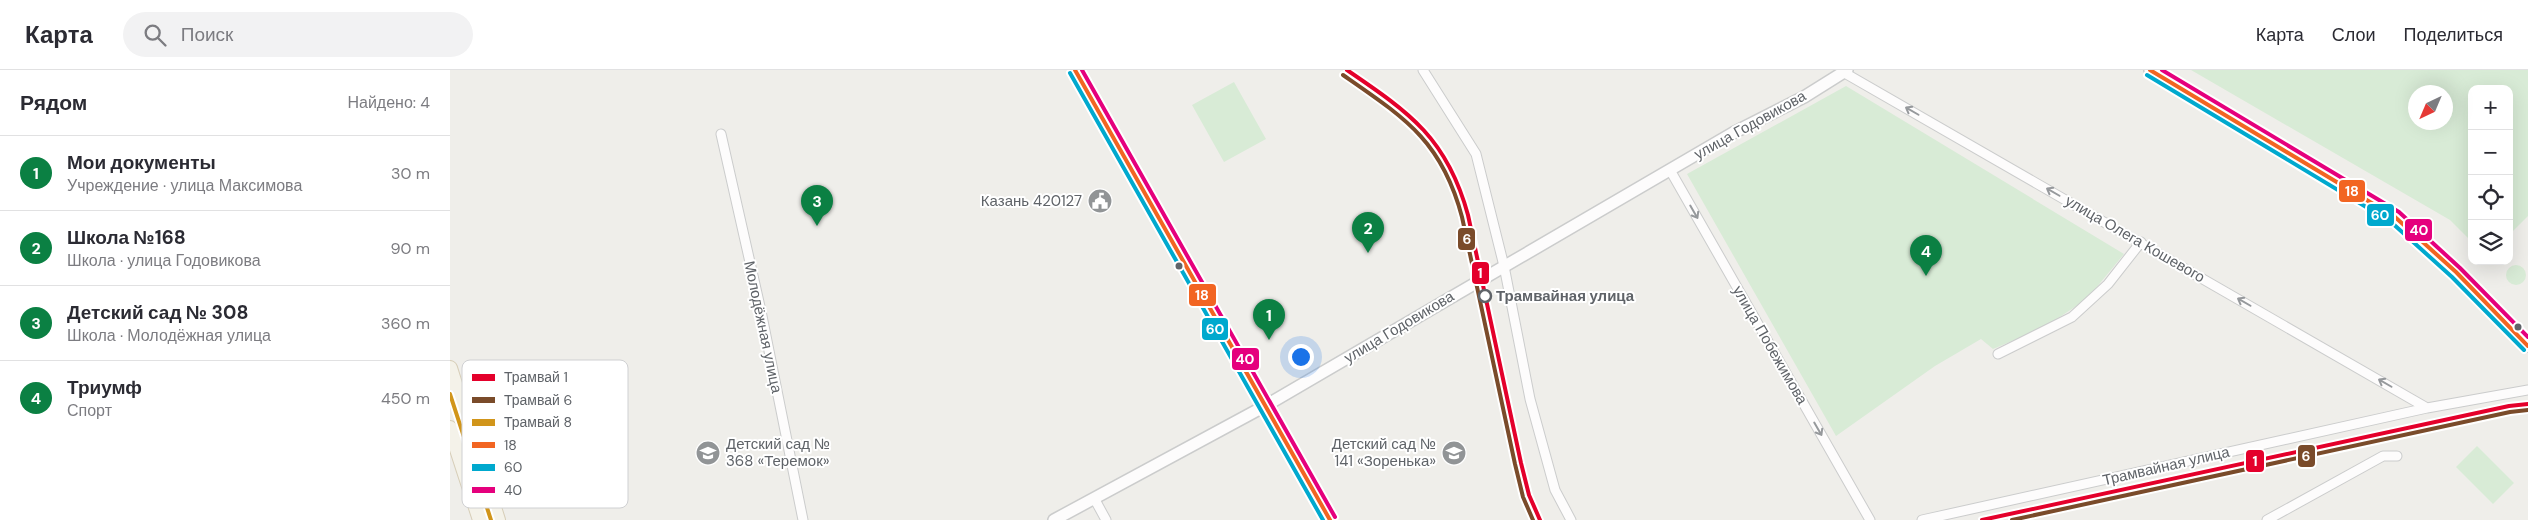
<!DOCTYPE html>
<html lang="ru">
<meta charset="utf-8">
<style>
:root{--surface:#fff;--page:#f2f2f3;--text:#2b2b33;--muted:#7c7c81;--line:#e1e1e2;--accent:#0b8043}
body{margin:0;font-family:"DM Sans",sans-serif;background:var(--page);color:var(--text)}
.controls{position:absolute;right:15px;top:15px;display:grid;overflow:hidden;border-radius:10px;box-shadow:0 5px 20px #0002}
.controls button{width:45px;height:45px;display:grid;place-items:center;padding:0;border:0;border-bottom:1px solid var(--line);background:var(--surface);color:var(--text);font:25px sans-serif}
.compass{position:absolute;left:1958px;top:15px;width:45px;height:45px;border-radius:50%;background:var(--surface);box-shadow:0 5px 20px #0002;rotate:224deg}
.you{position:absolute;left:850px;top:286px;width:18px;height:18px;margin:-12px;border:4px solid #fff;border-radius:50%;background:#1a73e8;box-shadow:0 0 0 8px #1a73e833}
.badge{display:grid;place-items:center;width:32px;height:32px;border-radius:50%;background:var(--accent);color:#fff;font-size:16px;font-weight:700}
.pin{position:absolute;translate:-50% -41px;filter:drop-shadow(0 1px 2px #0008)}
.pin::after{content:'';position:absolute;top:26px;width:18px;height:15px;background:inherit;clip-path:polygon(0 0,100% 0,50% 100%)}
.list{margin:0;padding:0;list-style:none}
h2{display:flex;justify-content:space-between;align-items:center;height:65px;margin:0;padding:0 20px;font-size:21px}
h2 small{font-size:16px;font-weight:400;color:var(--muted)}
.list li{display:grid;grid-template-columns:32px 1fr auto;gap:15px;align-items:center;box-sizing:border-box;height:75px;padding:0 20px;border-top:1px solid var(--line)}
.list b{display:block;font-size:19px;white-space:nowrap}
.list p{margin:0;font-size:16px;white-space:nowrap;color:var(--muted)}
.list em{font-size:16px;font-style:normal;color:var(--muted)}
.icon{flex:none;width:28px;height:28px;fill:none;stroke:currentColor;stroke-width:2;stroke-linecap:round;stroke-linejoin:round}
.map{position:relative;flex:none;width:2078px;height:450px;overflow:hidden}
header{display:flex;align-items:center;gap:30px;box-sizing:border-box;height:70px;padding:0 25px;background:var(--surface);border-bottom:1px solid var(--line)}
header strong{font-size:24px}
nav{display:flex;gap:28px;margin-inline-start:auto;font-size:18px}
.search{width:350px;height:45px;background:var(--page);display:flex;align-items:center;gap:12px;box-sizing:border-box;padding:0 18px;border-radius:28px;color:var(--muted);font-size:19px}
main{display:flex}
aside{flex:1;background:var(--surface)}
.map>svg:first-child{display:block}
.green{fill:#d8ebd6;fill-rule:evenodd}
.lines{fill:none;stroke-linecap:round;stroke-linejoin:round}
.minor-casing{stroke:#cbcccc;stroke-width:11}
.tertiary-casing{stroke:#cbcccc;stroke-width:14}
.secondary-casing{stroke:#cacacb;stroke-width:15}
.primary-casing{stroke:#d7ceb8;stroke-width:16}
.minor{stroke:#fdfcfc;stroke-width:9}
.tertiary{stroke:#fdfcfc;stroke-width:11}
.secondary{stroke:#fdfcfc;stroke-width:12}
.primary{stroke:#f4f2e9;stroke-width:14}
.bus-1-casing{stroke:#fff;stroke-width:8}
.bus-2-casing{stroke:#fff;stroke-width:8}
.bus-3-casing{stroke:#fff;stroke-width:8}
.bus-1{stroke:#f26522;stroke-width:4}
.bus-2{stroke:#00a9ce;stroke-width:4}
.bus-3{stroke:#e5007d;stroke-width:4}
.tram-1-casing{stroke:#fff;stroke-width:8}
.tram-2-casing{stroke:#fff;stroke-width:8}
.tram-3-casing{stroke:#fff;stroke-width:8}
.tram-1{stroke:#e4002b;stroke-width:4}
.tram-2{stroke:#7a4b2a;stroke-width:4}
.tram-3{stroke:#d1951a;stroke-width:4}
.oneway{stroke:#96999c}
.bus-dot{fill:#5f6368;stroke:#fff;stroke-width:2}
.stop-dot{fill:#fff;stroke:#5f6368;stroke-width:2.5}
.labels{text-anchor:middle;dominant-baseline:central;stroke-width:4;stroke-linejoin:round;paint-order:stroke}
.street-label{font-size:15px;fill:#5f6368;stroke:#fff}
.poi-label{font-size:15px;fill:#5f6368;stroke:#fff;text-anchor:end}
.stop-label{font-size:15px;font-weight:bold;fill:#5f6368;stroke:#fff;text-anchor:start}
.key{fill:#fff;stroke:#cfd0d2;stroke-width:1}
.key-label{font-size:14px;fill:#5f6368}
.line-badge{stroke:#fff;stroke-width:2}
.badge-label{font-size:14px;text-anchor:middle;font-weight:bold;fill:#fff}
</style>
<header>
<strong>Карта</strong>
<div class="search"><svg class="icon" aria-label="search" viewBox="0 0 24 24"><circle cx="10" cy="10" r="6"/><path d="M15 15l6 6"/></svg>Поиск</div>
<nav><a>Карта</a><a>Слои</a><a>Поделиться</a></nav>
</header>
<main>
<aside>
<h2>Рядом<small>Найдено: 4</small></h2>
<ul class="list">
<li><span class="badge">1</span><div><b>Мои документы</b><p>Учреждение · улица Максимова</p></div><em>30 m</em></li>
<li><span class="badge">2</span><div><b>Школа №168</b><p>Школа · улица Годовикова</p></div><em>90 m</em></li>
<li><span class="badge">3</span><div><b>Детский сад № 308</b><p>Школа · Молодёжная улица</p></div><em>360 m</em></li>
<li><span class="badge">4</span><div><b>Триумф</b><p>Спорт</p></div><em>450 m</em></li>
</ul>
</aside>
<div class="map">
<svg width="2078" height="450" viewBox="0 0 2078 450">
<rect width="100%" height="100%" fill="#efeeea"/>
<path class="green" d="M1741 0H2078V146L2059 165V19H2022V172L2000 150ZM1966 22H1996V52H1966Z
M784 12 816 69 774 92 742 35Z
M1396 16 1674 184 1637 229 1593 258 1543 279 1531 269 1485 296 1386 366 1237 104Z
M2056 205a10 10 0 1 1 20 0a10 10 0 1 1-20 0Z
M2027 376 2064 413 2043 434 2006 397Z"/>
<g class="lines">
<defs>
<path id="minor" d="M973 0 1026 84 1054 196 1080 329 1105 420 1121 450
M1393 2 1977 338
M271 64 311 241 353 450
M1220 100 1420 450
M1548 284 1622 247 1658 214 1691 172
M644 428 656 450
M1472 450 1977 338 2078 320
M1817 450 1933 386H1947"/>
<path id="tertiary" d="M1700 0 1945 147 2006 202 2078 276
M604 450 815 336 1283 63 1354 27 1397 0"/>
<path id="secondary" d="M625 0 880 450"/>
<path id="primary" d="M0 298 48 450
M0 358 30 450"/>
</defs>
<use href="#minor" class="minor-casing"/>
<use href="#tertiary" class="tertiary-casing"/>
<use href="#secondary" class="secondary-casing"/>
<use href="#primary" class="primary-casing"/>
<use href="#minor" class="minor"/>
<use href="#tertiary" class="tertiary"/>
<use href="#secondary" class="secondary"/>
<use href="#primary" class="primary"/>
<defs>
<path id="bus-1" d="M625 0 880 450
M1700 0 1945 147 2006 202 2078 276"/>
<path id="bus-2" d="M620 3 873 450
M1697 5 1941 152 2002 207 2074 280"/>
<path id="bus-3" d="M632 0 885 447
M1712 0 1949 142 2010 198 2078 267"/>
</defs>
<use href="#bus-1" class="bus-1-casing"/>
<use href="#bus-2" class="bus-2-casing"/>
<use href="#bus-3" class="bus-3-casing"/>
<use href="#bus-1" class="bus-1"/>
<use href="#bus-2" class="bus-2"/>
<use href="#bus-3" class="bus-3"/>
<defs>
<path id="tram-1" d="M897 0C960 43 997 68 1018 145L1071 393 1079 425 1090 450
M1532 450 2059 336 2078 334"/>
<path id="tram-2" d="M893 5C955 48 992 71 1012 147L1065 394 1073 427 1083 450
M1562 450 2060 342 2078 340"/>
<path id="tram-3" d="M0 324 41 450"/>
</defs>
<use href="#tram-1" class="tram-1-casing"/>
<use href="#tram-2" class="tram-2-casing"/>
<use href="#tram-3" class="tram-3-casing"/>
<use href="#tram-1" class="tram-1"/>
<use href="#tram-2" class="tram-2"/>
<use href="#tram-3" class="tram-3"/>
</g>
<defs><path id="oneway-shaft" d="M-6 0H5M1.5-3L5.5 0L1.5 3" fill="none" stroke-width="1.6" stroke-linecap="round" stroke-linejoin="round" transform="scale(1.25)"/></defs>
<g class="oneway">
<use href="#oneway-shaft" transform="translate(1462 41) rotate(-150)"/>
<use href="#oneway-shaft" transform="translate(1603 122) rotate(-150)"/>
<use href="#oneway-shaft" transform="translate(1244 142) rotate(60)"/>
<use href="#oneway-shaft" transform="translate(1794 232) rotate(-150)"/>
<use href="#oneway-shaft" transform="translate(1935 313) rotate(-150)"/>
<use href="#oneway-shaft" transform="translate(1368 359) rotate(60)"/>
</g>
<defs>
<symbol id="civic-disc" viewBox="-11 -11 22 22"><circle r="9.5" fill="#919496" stroke="#fff"/><path d="M-.6-6.5H3V-4.5H.6V-3L4-1V1h2V6H-6V1h2V-1L-.6-3ZM-1.2 2.5V6h2.4V2.5Z" fill="#fff"/></symbol>
<symbol id="school-disc" viewBox="-11 -11 22 22"><circle r="9.5" fill="#919496" stroke="#fff"/><path d="M0-5L7-2L0 1L-7-2ZM-4 1L0 2.5L4 1V4Q0 6-4 4Z" fill="#fff"/></symbol>
</defs>
<g fill-rule="evenodd">
<use href="#civic-disc" x="636" y="117" width="28" height="28"/>
<use href="#school-disc" x="244" y="369" width="28" height="28"/>
<use href="#school-disc" x="990" y="369" width="28" height="28"/>
</g>
<g class="bus-dot">
<circle cx="729" cy="196" r="4.5"/>
<circle cx="2068" cy="257" r="4.5"/>
</g>
<circle class="stop-dot" cx="1035" cy="226" r="6"/>
<g class="labels">
<g class="street-label">
<text transform="translate(1300 55) rotate(-29)">улица Годовикова</text>
<text transform="translate(1685 169) rotate(30)">улица Олега Кошевого</text>
<text transform="translate(313 257) rotate(78)">Молодёжная улица</text>
<text transform="translate(949 257) rotate(-31)">улица Годовикова</text>
<text transform="translate(1320 275) rotate(60)">улица Побежимова</text>
<text transform="translate(1716 396) rotate(-13)">Трамвайная улица</text>
</g>
<g class="poi-label">
<text x="632" y="131">Казань 420127</text>
<text x="276" y="374" text-anchor="start">Детский сад №<tspan x="276" dy="17">368 «Теремок»</tspan></text>
<text x="986" y="374">Детский сад №<tspan x="986" dy="17">141 «Зоренька»</tspan></text>
</g>
<g class="stop-label">
<text x="1046" y="226">Трамвайная улица</text>
</g>
</g>
<rect x="12" y="290" width="166" height="148" rx="8" class="key"/>
<rect x="22" y="304" width="23" height="7" fill="#e4002b"/>
<rect x="22" y="327" width="23" height="6" fill="#7a4b2a"/>
<rect x="22" y="349" width="23" height="7" fill="#d1951a"/>
<rect x="22" y="372" width="23" height="6" fill="#f26522"/>
<rect x="22" y="394" width="23" height="7" fill="#00a9ce"/>
<rect x="22" y="417" width="23" height="6" fill="#e5007d"/>
<g class="key-label">
<text x="54" y="312">Трамвай 1</text>
<text x="54" y="335">Трамвай 6</text>
<text x="54" y="357">Трамвай 8</text>
<text x="54" y="380">18</text>
<text x="54" y="402">60</text>
<text x="54" y="425">40</text>
</g>
<g class="line-badge">
<rect x="1888" y="109" width="28" height="24" rx="5" fill="#f26522"/>
<rect x="1916" y="133" width="29" height="24" rx="5" fill="#00a9ce"/>
<rect x="1954" y="148" width="29" height="24" rx="5" fill="#e5007d"/>
<rect x="1007" y="157" width="19" height="24" rx="5" fill="#7a4b2a"/>
<rect x="1021" y="191" width="19" height="24" rx="5" fill="#e4002b"/>
<rect x="738" y="213" width="29" height="24" rx="5" fill="#f26522"/>
<rect x="751" y="247" width="28" height="24" rx="5" fill="#00a9ce"/>
<rect x="781" y="277" width="29" height="24" rx="5" fill="#e5007d"/>
<rect x="1847" y="374" width="19" height="24" rx="5" fill="#7a4b2a"/>
<rect x="1795" y="379" width="20" height="24" rx="5" fill="#e4002b"/>
</g>
<g class="badge-label">
<text x="1902" y="126">18</text>
<text x="1930" y="150">60</text>
<text x="1969" y="165">40</text>
<text x="1017" y="174">6</text>
<text x="1030" y="208">1</text>
<text x="752" y="230">18</text>
<text x="765" y="264">60</text>
<text x="795" y="294">40</text>
<text x="1856" y="391">6</text>
<text x="1805" y="396">1</text>
</g>
</svg>
<div class="controls">
<button>+</button>
<button>−</button>
<button><svg class="icon" aria-label="locate" viewBox="0 0 24 24"><circle cx="12" cy="12" r="6"/><path d="M12 2v4M12 18v4M2 12h4M18 12h4"/></svg></button>
<button><svg class="icon" aria-label="layers" viewBox="0 0 24 24"><path d="M12 4l9 5-9 5-9-5zM3 14l9 5 9-5"/></svg></button>
</div>
<svg class="compass" viewBox="-18 -18 36 36"><path d="M0-13l5 13h-10z" fill="#e53935"/><path d="M0 13l5-13h-10z" fill="#7c7c81"/></svg>
<div class="you"></div>
<div class="pin badge" style="left:819px;top:270px">1</div>
<div class="pin badge" style="left:918px;top:183px">2</div>
<div class="pin badge" style="left:367px;top:156px">3</div>
<div class="pin badge" style="left:1476px;top:206px">4</div>
</div>
</main>
